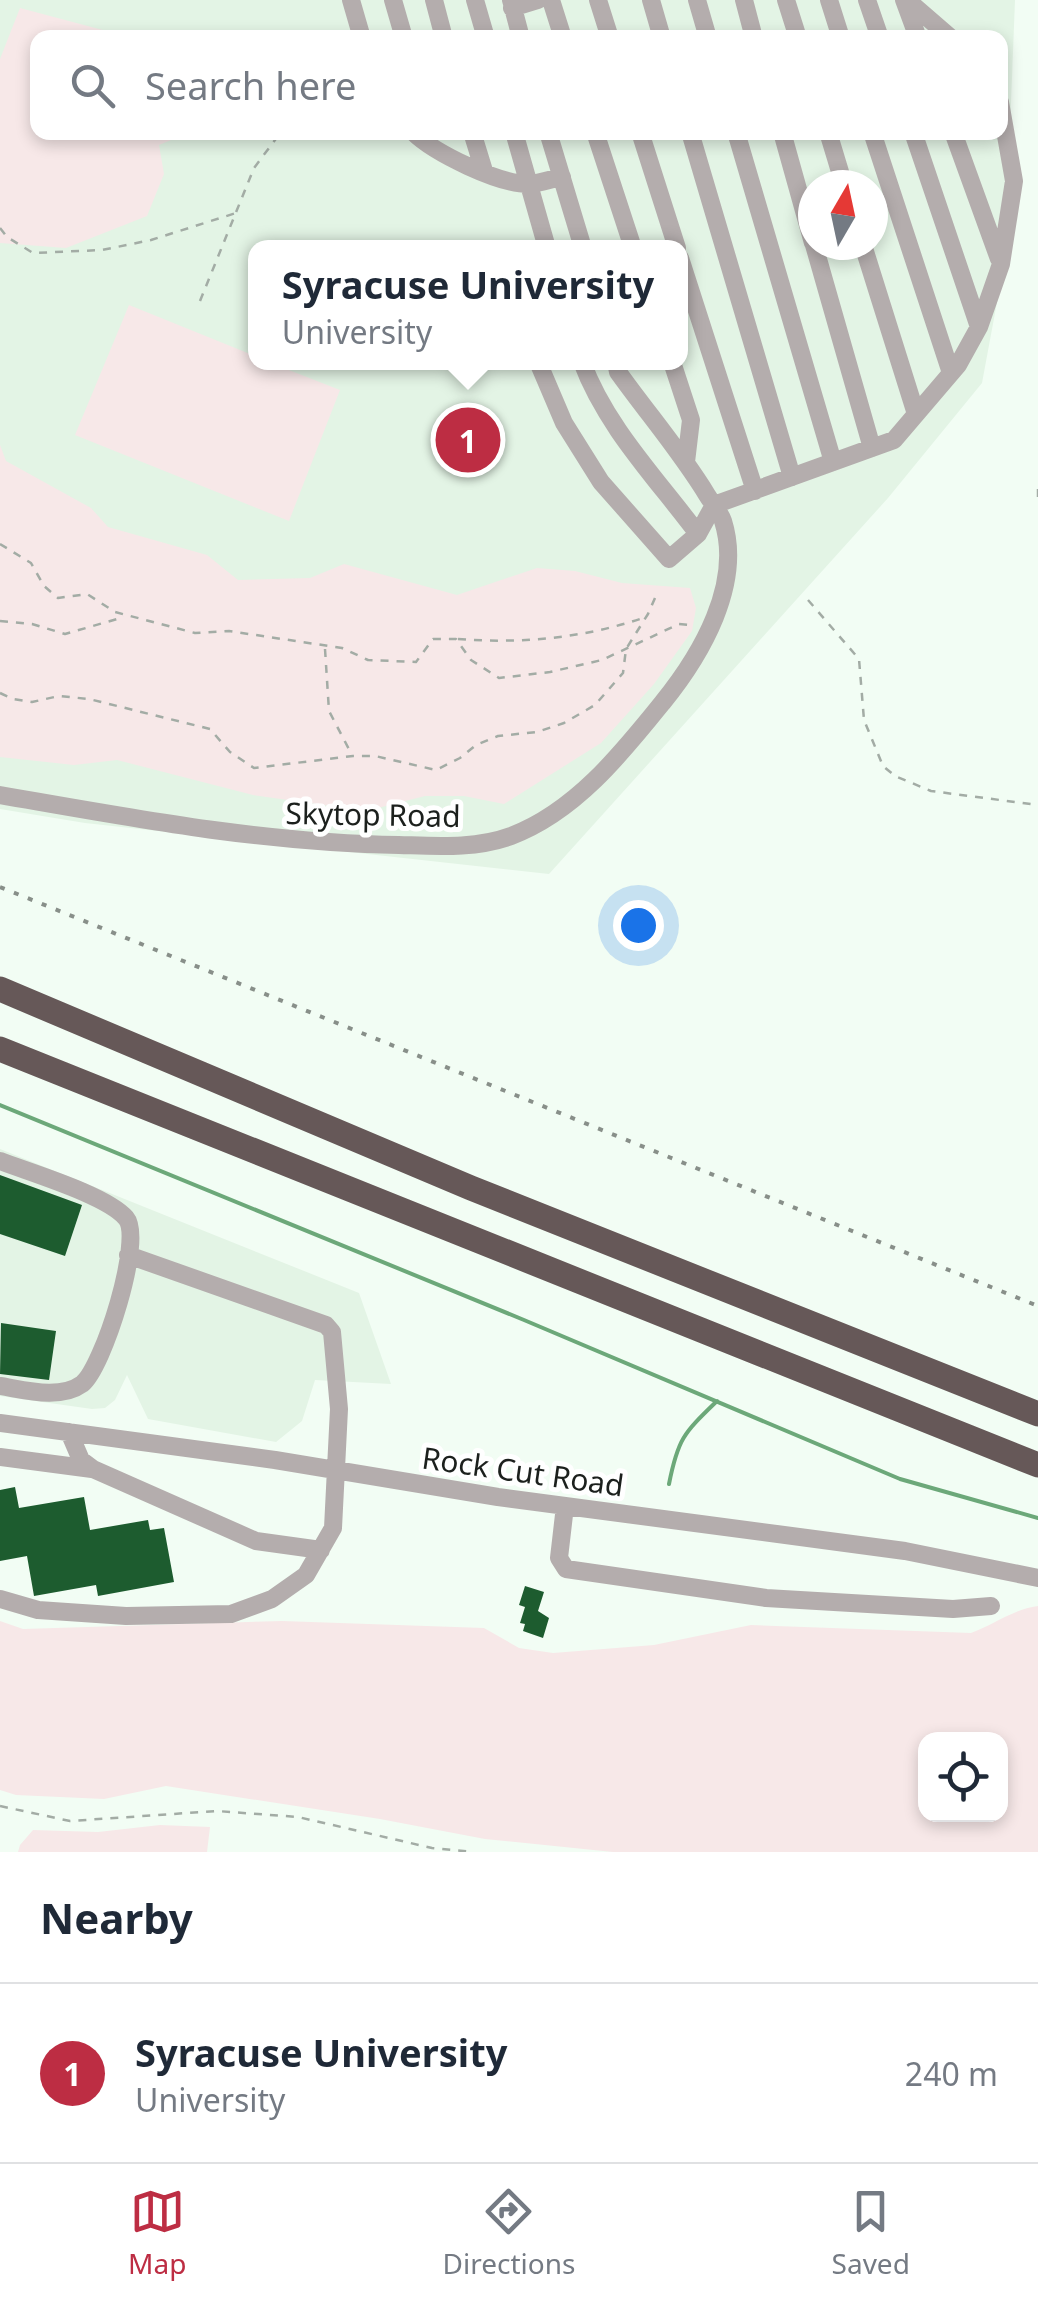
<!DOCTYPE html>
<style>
:root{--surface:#fff;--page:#f2f2f3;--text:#1f2937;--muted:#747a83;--line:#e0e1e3;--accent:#bd2d43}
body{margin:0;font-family:"Noto Sans",sans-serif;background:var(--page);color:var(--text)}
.controls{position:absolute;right:30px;bottom:30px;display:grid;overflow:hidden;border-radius:20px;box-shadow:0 5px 15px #0003}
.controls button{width:90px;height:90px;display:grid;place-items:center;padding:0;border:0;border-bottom:2px solid var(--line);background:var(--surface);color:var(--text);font:50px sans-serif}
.compass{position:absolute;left:798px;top:170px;width:90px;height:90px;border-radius:50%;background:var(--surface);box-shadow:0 5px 15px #0003;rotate:9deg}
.you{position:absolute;left:638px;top:925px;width:35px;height:35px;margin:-25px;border:8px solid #fff;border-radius:50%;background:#1a73e8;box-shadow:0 0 0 15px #1a73e833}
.badge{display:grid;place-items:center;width:65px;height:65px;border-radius:50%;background:var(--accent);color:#fff;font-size:32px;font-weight:700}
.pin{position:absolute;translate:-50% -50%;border:5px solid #fff;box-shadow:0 2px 10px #0006}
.popup{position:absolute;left:248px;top:240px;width:440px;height:130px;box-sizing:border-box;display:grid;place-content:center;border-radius:20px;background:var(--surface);filter:drop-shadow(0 2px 8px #0005);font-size:32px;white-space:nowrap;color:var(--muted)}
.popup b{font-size:38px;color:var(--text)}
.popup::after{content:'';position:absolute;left:50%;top:100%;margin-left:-20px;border:20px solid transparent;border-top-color:var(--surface)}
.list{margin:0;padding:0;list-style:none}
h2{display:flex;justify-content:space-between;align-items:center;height:130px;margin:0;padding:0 40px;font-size:42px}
h2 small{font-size:32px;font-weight:400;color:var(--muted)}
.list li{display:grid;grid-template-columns:65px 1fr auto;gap:30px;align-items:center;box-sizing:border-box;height:180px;padding:0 40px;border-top:2px solid var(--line)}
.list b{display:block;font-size:38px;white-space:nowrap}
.list p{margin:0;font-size:32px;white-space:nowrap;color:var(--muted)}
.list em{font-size:32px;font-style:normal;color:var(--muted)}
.icon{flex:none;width:55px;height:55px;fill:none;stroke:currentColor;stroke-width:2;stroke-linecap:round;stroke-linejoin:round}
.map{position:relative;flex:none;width:1038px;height:1852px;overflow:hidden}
.search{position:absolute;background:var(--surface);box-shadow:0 5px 15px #0003;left:30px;right:30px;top:30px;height:110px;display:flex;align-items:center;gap:25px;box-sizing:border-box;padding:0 35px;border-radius:20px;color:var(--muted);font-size:38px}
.sheet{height:310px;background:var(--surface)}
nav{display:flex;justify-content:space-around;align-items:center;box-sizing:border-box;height:140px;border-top:2px solid var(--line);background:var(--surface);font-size:28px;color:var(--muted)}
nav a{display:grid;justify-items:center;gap:5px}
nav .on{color:var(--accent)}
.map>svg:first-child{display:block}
.built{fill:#e3f4e5;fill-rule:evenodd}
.green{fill:#f7e8e8;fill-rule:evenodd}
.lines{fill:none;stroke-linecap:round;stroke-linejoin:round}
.stream{stroke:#6ca879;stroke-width:4}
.building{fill:#1d5c2f}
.path{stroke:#a3aca5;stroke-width:2.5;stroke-dasharray:8 8;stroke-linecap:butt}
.minor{stroke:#b4adad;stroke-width:18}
.highway{stroke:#665858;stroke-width:25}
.rail{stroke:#888f89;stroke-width:4;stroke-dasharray:5 10;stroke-linecap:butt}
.labels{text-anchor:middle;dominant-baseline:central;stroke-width:10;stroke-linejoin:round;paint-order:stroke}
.street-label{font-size:30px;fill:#1c201d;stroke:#fff}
</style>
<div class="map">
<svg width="1038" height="1852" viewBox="0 0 1038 1852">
<rect width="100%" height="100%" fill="#f2fdf4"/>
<path class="built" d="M0 0H1015L1005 259 982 383 888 498 549 874 85 823 0 809ZM38 38H1000V132H38ZM813 185H873V245H813ZM255 248H680V362H255Z
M0 1149 359 1293 391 1384 315 1380 302 1421 276 1442 148 1419 127 1375 115 1400 105 1408 92 1409 0 1396Z"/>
<path class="green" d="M20 8 129 37 38 38V132L188 133 159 145 164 174 147 216 66 248 0 243V59Z
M129 305 255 356V362L271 363 340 390 289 521 75 435Z
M0 445 6 461 91 508 108 527 207 555 238 580 310 578 344 564 457 595 537 568 575 571 622 583 690 588 696 608 692 631 654 684 601 743 504 804 464 796H425L366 811 253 795 117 760 74 765 0 757Z
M1038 1606V1852H613L485 1839 380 1819 166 1786 104 1799 16 1795 0 1790V1621L23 1629 282 1621 484 1628 519 1648 553 1653 654 1645 751 1625 971 1633C995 1624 1014 1609 1038 1606ZM926 1740H1000V1814H926Z
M160 1825 210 1827 207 1852H18L20 1845 33 1830 98 1832Z"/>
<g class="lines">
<path class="stream" d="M0 1105 524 1320 900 1479 1038 1518
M669 1484C678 1438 684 1433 717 1401"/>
</g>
<path class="building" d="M0 1175 82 1205 65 1256 0 1234Z
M1 1323 56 1331 49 1380 0 1374Z
M15 1487 19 1508 84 1497 90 1530 148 1520 150 1530 164 1528 174 1582 98 1596 96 1585 34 1596 27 1556 0 1561V1490Z
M525 1586 544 1592 538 1611 549 1618 543 1638 523 1631 525 1624 520 1623 525 1607 519 1605Z"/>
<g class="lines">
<path class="path" d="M0 228 7 237 33 253 102 250 151 240 236 213
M200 301 254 168 281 132
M1038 489V502
M0 544 31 563 44 586 58 598 87 594 115 612 195 633 229 631 342 648 368 660 416 662 433 639H456L471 660 499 678 550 672 602 660 679 624 691 625
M808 600 859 659 864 720 883 766 895 776 931 791 1038 805
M0 621 32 624 65 634 124 617
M458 639C522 644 585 638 646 617
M325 649 329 711 352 755
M0 693 13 699 32 702 59 696 89 699 210 729 230 752 254 768 353 756H375L436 770 460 758 476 745 498 736 537 732 564 723 595 705 623 673 626 649 648 614 658 591
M0 1806 70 1821 217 1811 298 1817 432 1848 473 1852"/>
<path class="minor" d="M351 0 362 38
M393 0 404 38
M434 0 444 38
M475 0 486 38
M511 0 521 38
M551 0 563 38
M598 0 610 38
M651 0 662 38
M697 0 708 38
M744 0 754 38
M786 0 798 38
M829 0 841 38
M867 0 880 38
M904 0 918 38
M907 0 951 38
M512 8 538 0
M413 132C434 153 500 185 530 184 540 183 552 179 562 177
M472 132 484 171
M514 132 547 248
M548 132 583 248
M595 132 633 248
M640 132 677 248
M690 132 792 477
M736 132 833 462
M782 132 813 243
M828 132 844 185
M872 132 951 373
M913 132 979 327
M953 132 999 259
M814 245 872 448
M863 245 916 414
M680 258 755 491
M538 362 564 423 601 482 669 559 698 534 714 505 894 440 958 365 979 327 1001 264 1014 181 1000 102
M582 362C606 427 657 479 698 534
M672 362 691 420 686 462
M0 795C133 818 263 843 399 845 436 846 476 849 511 836 575 812 622 753 663 702 701 655 743 584 723 521 720 512 712 503 707 495 681 452 648 414 618 372L616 362
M0 1161C31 1173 106 1195 126 1218 144 1239 103 1368 82 1384 60 1400 25 1390 0 1386
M0 1423 275 1460 498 1497 905 1551 1038 1578
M69 1432 81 1460 93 1469 256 1541 321 1550
M0 1457 92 1469
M565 1506 559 1558 566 1569 766 1598 953 1609 991 1606
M0 1599 38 1610 126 1616 231 1614 272 1599 306 1575 333 1528 339 1409 332 1332 326 1325 128 1255"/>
<path class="highway" d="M0 989 471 1188 1038 1414
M0 1049 1038 1465"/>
<path class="rail" d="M0 887 1038 1306"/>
</g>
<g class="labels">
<g class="street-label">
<text transform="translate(373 814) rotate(1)">Skytop Road</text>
<text transform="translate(523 1471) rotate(8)">Rock Cut Road</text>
</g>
</g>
</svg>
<div class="controls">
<button><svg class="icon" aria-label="locate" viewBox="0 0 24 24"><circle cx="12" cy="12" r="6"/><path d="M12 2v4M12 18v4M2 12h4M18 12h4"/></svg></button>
</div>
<svg class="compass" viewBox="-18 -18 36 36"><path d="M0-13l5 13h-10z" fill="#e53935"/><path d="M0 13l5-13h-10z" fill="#747a83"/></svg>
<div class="you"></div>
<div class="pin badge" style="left:468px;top:440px">1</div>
<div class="popup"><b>Syracuse University</b>University</div>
<div class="search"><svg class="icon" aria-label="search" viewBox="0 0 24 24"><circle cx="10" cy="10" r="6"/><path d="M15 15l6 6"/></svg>Search here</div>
</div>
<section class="sheet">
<h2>Nearby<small></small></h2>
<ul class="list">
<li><span class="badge">1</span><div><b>Syracuse University</b><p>University</p></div><em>240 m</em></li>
</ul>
</section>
<nav>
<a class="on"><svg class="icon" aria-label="map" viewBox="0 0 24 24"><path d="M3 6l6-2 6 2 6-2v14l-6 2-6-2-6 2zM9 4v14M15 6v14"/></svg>Map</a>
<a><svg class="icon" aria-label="directions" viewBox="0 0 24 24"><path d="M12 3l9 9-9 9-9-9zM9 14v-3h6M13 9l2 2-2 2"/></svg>Directions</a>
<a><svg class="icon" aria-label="saved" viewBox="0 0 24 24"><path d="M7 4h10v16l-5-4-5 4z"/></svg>Saved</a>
</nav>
